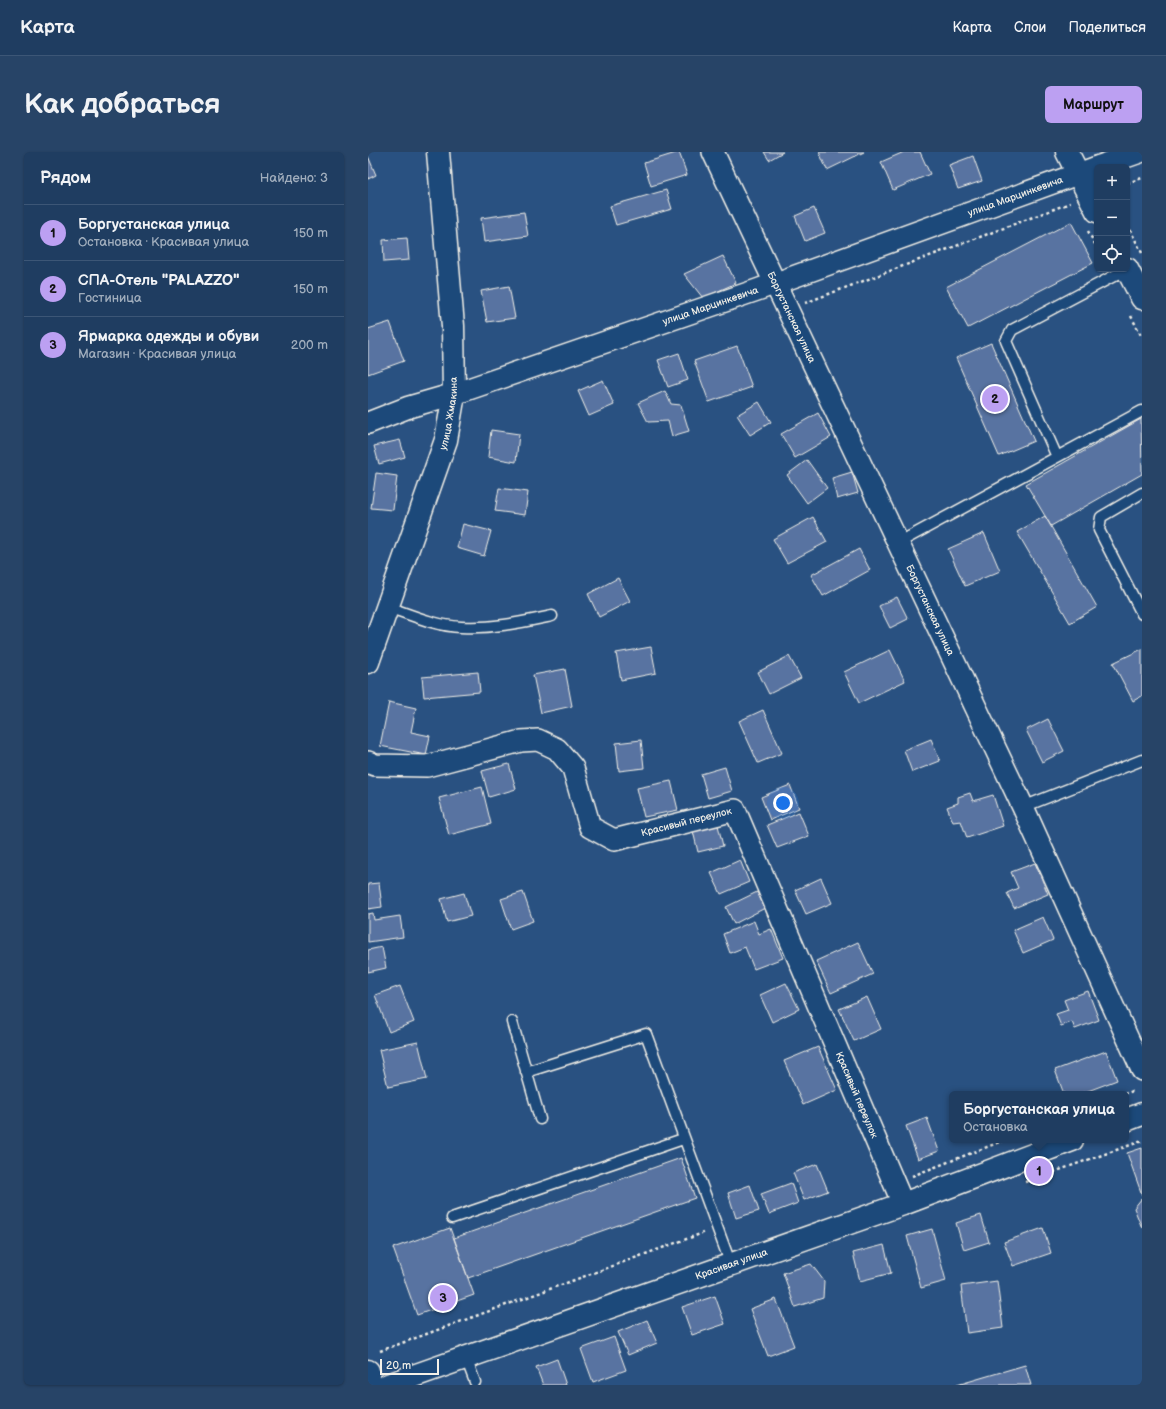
<!DOCTYPE html>
<html lang="ru">
<meta charset="utf-8">
<style>
:root{--surface:#1f3d61;--page:#274467;--text:#f1f3f6;--muted:#a1aebd;--line:#3c5676;--accent:#bca0f2}
body{margin:0;font-family:"Balsamiq Sans",sans-serif;background:var(--page);color:var(--text)}
.controls{position:absolute;right:12px;top:12px;display:grid;overflow:hidden;border-radius:6px;box-shadow:0 1px 3px #0004}
.controls button{width:36px;height:36px;display:grid;place-items:center;padding:0;border:0;border-bottom:1px solid var(--line);background:var(--surface);color:var(--text);font:20px sans-serif}
.scale{position:absolute;left:12px;bottom:10px;width:59px;box-sizing:border-box;padding-left:4px;border:2px solid #f4f1e8;border-top:0;font-size:11px;line-height:14px;white-space:nowrap;color:#f4f1e8;-webkit-text-stroke:3px #1f4a7a;paint-order:stroke}
.you{position:absolute;left:415px;top:651px;width:14px;height:14px;margin:-10px;border:3px solid #fff;border-radius:50%;background:#1a73e8;box-shadow:0 0 0 6px #1a73e833}
.badge{display:grid;place-items:center;width:26px;height:26px;border-radius:50%;background:var(--accent);color:#111;font-size:13px;font-weight:700}
.pin{position:absolute;translate:-50% -50%;border:2px solid #fff;box-shadow:0 1px 4px #0006}
.popup{position:absolute;left:581px;top:939px;width:180px;height:52px;box-sizing:border-box;display:grid;place-content:center;border-radius:6px;background:var(--surface);filter:drop-shadow(0 1px 3px #0005);font-size:13px;white-space:nowrap;color:var(--muted)}
.popup b{font-size:15px;color:var(--text)}
.popup::after{content:'';position:absolute;left:50%;top:100%;margin-left:-8px;border:8px solid transparent;border-top-color:var(--surface)}
.list{margin:0;padding:0;list-style:none}
h2{display:flex;justify-content:space-between;align-items:center;height:52px;margin:0;padding:0 16px;font-size:17px}
h2 small{font-size:13px;font-weight:400;color:var(--muted)}
.list li{display:grid;grid-template-columns:26px 1fr auto;gap:12px;align-items:center;box-sizing:border-box;height:56px;padding:0 16px;border-top:1px solid var(--line)}
.list b{display:block;font-size:15px;white-space:nowrap}
.list p{margin:0;font-size:13px;white-space:nowrap;color:var(--muted)}
.list em{font-size:13px;font-style:normal;color:var(--muted)}
.icon{flex:none;width:22px;height:22px;fill:none;stroke:currentColor;stroke-width:2;stroke-linecap:round;stroke-linejoin:round}
.map{position:relative;flex:none;width:774px;height:1233px;overflow:hidden;border-radius:6px}
header{display:flex;align-items:center;gap:24px;box-sizing:border-box;height:56px;padding:0 20px;background:var(--surface);border-bottom:1px solid var(--line)}
header strong{font-size:19px}
nav{display:flex;gap:22px;margin-inline-start:auto;font-size:14px}
.intro{display:flex;align-items:center;justify-content:space-between;box-sizing:border-box;height:96px;padding:0 24px}
h1{margin:0;font-size:28px}
.button{padding:10px 18px;border-radius:6px;background:var(--accent);color:#111;font-size:14px;font-weight:700}
main{display:flex;gap:24px;padding:0 24px}
aside{flex:1;background:var(--surface);border-radius:6px;box-shadow:0 1px 3px #0004}
.map>svg:first-child{display:block}
.building{fill:#5873a1;stroke:#f4f1e8}
.lines{fill:none;stroke-linecap:round;stroke-linejoin:round}
.lane-casing{stroke:#f4f1e8;stroke-width:13}
.street-casing{stroke:#f4f1e8;stroke-width:24}
.secondary-casing{stroke:#f4f1e8;stroke-width:25}
.path{stroke:#f4f1e8;stroke-width:2.5;stroke-dasharray:3 3;stroke-linecap:butt}
.lane{stroke:#1f4a7a;stroke-width:10}
.street{stroke:#1f4a7a;stroke-width:21}
.secondary{stroke:#1f4a7a;stroke-width:22}
.labels{text-anchor:middle;dominant-baseline:central;stroke-width:3;stroke-linejoin:round;paint-order:stroke}
.street-label{font-size:10px;fill:#f4f1e8;stroke:#1f4a7a}
</style>
<header>
<strong>Карта</strong>
<nav><a>Карта</a><a>Слои</a><a>Поделиться</a></nav>
</header>
<div class="intro"><h1>Как добраться</h1><a class="button">Маршрут</a></div>
<main>
<aside>
<h2>Рядом<small>Найдено: 3</small></h2>
<ul class="list">
<li><span class="badge">1</span><div><b>Боргустанская улица</b><p>Остановка · Красивая улица</p></div><em>150 m</em></li>
<li><span class="badge">2</span><div><b>СПА-Отель &quot;PALAZZO&quot;</b><p>Гостиница</p></div><em>150 m</em></li>
<li><span class="badge">3</span><div><b>Ярмарка одежды и обуви</b><p>Магазин · Красивая улица</p></div><em>200 m</em></li>
</ul>
</aside>
<div class="map">
<svg width="774" height="1233" viewBox="0 0 774 1233">
<rect width="100%" height="100%" fill="#295181"/>
<filter id="ink" filterUnits="userSpaceOnUse"><feTurbulence type="fractalNoise" baseFrequency=".025" numOctaves="2"/><feDisplacementMap in="SourceGraphic" scale="8" xChannelSelector="R" yChannelSelector="G"/><feConvolveMatrix kernelMatrix="1 2 1 2 8 2 1 2 1" color-interpolation-filters="sRGB"/></filter>
<g filter="url(#ink)">
<path class="building" d="M311 0 319 23 283 34 276 11Z
M396 0H415L401 8Z
M451 0H496L459 18Z
M536 0H552L562 22 525 38 513 10Z
M0 4 8 23 0 27Z
M605 4 614 29 590 37 581 13Z
M298 38 304 57 248 73 242 54Z
M446 56 457 81 437 89 427 64Z
M156 60 160 84 116 90 113 66Z
M703 70 725 111 600 176 578 135Z
M39 86 41 108 16 110 15 88Z
M355 104 368 131 335 146 316 122Z
M141 134 147 166 119 170 113 139Z
M22 170 36 209 0 222V177Z
M623 191 666 289 631 304 588 206Z
M369 194 384 235 341 250 326 209Z
M311 201 320 228 300 235 290 208Z
M235 228 246 253 221 264 210 239Z
M297 239 303 252 313 253 321 279 304 284 300 269 280 270 270 251Z
M391 250 403 270 382 283 369 263Z
M450 261 463 285 427 306 413 282Z
M773 267 774 322 683 374 658 332Z
M123 278 151 282 148 310 120 305Z
M32 288 37 305 11 312 6 294Z
M439 308 459 336 439 351 419 323Z
M484 320 490 341 469 347 464 326Z
M8 321 29 324 25 358 3 356Z
M131 336 160 340 157 363 127 359Z
M677 364 729 455 702 471 649 380Z
M445 365 459 390 419 411 405 387Z
M95 372 123 379 116 404 89 396Z
M616 381 632 419 597 434 580 397Z
M491 397 502 418 455 444 443 423Z
M250 426 262 449 231 465 220 442Z
M529 445 540 467 522 476 511 454Z
M283 495 288 521 253 528 248 501Z
M774 497V544L765 549 745 511Z
M522 498 537 529 491 551 476 520Z
M421 504 433 526 401 542 390 520Z
M197 517 204 554 173 561 165 523Z
M110 520 112 540 56 545 54 525Z
M21 550 48 556 43 580 62 584 58 603 12 594Z
M395 558 414 601 390 611 371 569Z
M680 567 696 599 674 610 658 578Z
M563 587 572 609 544 620 536 598Z
M273 588 276 616 251 619 248 591Z
M141 612 148 637 121 645 114 619Z
M357 615 364 639 340 646 333 622Z
M303 629 310 658 276 665 269 636Z
M422 633 431 656 402 668 393 645Z
M114 635 123 672 81 683 71 646Z
M602 641 605 649 625 643 635 674 599 686 593 669 585 670 579 655 590 651V645Z
M431 660 441 684 409 696 399 673Z
M349 669 355 694 330 700 324 675Z
M372 708 381 730 353 742 343 721Z
M667 711 680 742 646 756 639 741 650 736 643 720Z
M453 726 464 751 438 762 427 738Z
M11 731 14 755 0 757V732Z
M155 740 165 769 143 777 133 747Z
M389 740 397 756 366 772 358 755Z
M96 741 103 764 79 770 73 747Z
M5 761 6 768 32 764 35 785 0 790V762Z
M675 765 685 788 655 801 645 778Z
M386 769 391 782 403 777 415 806 386 817 377 795 362 801 355 782Z
M490 790 505 822 463 841 448 809Z
M14 795 18 816 0 820V798Z
M418 831 431 857 404 870 392 843Z
M32 834 46 870 21 880 7 843Z
M720 839 731 868 707 877 704 870 693 874 688 862 700 858 696 848Z
M499 845 513 877 486 889 471 857Z
M50 890 59 927 20 935 11 898Z
M450 895 469 938 435 953 416 909Z
M738 899 749 928 712 942H696L687 918Z
M559 966 571 999 550 1007 538 974Z
M774 996V1043L759 1001Z
M313 1006 327 1046 100 1126 86 1086Z
M449 1012 460 1039 436 1048 425 1021Z
M423 1031 430 1051 401 1062 393 1042Z
M382 1033 391 1059 368 1066 360 1041Z
M774 1046V1076L766 1056Z
M613 1063 621 1090 596 1098 588 1071Z
M82 1076 106 1143 49 1163 25 1096Z
M675 1076 683 1101 645 1114 636 1090Z
M564 1077 578 1129 553 1136 539 1084Z
M516 1093 523 1121 492 1129 485 1101Z
M443 1112 456 1129 455 1146 427 1155 415 1121Z
M629 1129 635 1176 599 1181 593 1134Z
M347 1144 357 1172 324 1183 314 1155Z
M408 1147 426 1194 400 1204 382 1157Z
M279 1168 289 1191 260 1203 250 1180Z
M246 1185 258 1218 225 1230 213 1197Z
M189 1207 198 1233H175L168 1215Z
M657 1213 663 1233H589Z"/>
<g class="lines">
<defs>
<path id="lane" d="M689 305 638 189 644 178 759 117
M774 341 733 365 731 378 774 462
M530 391 774 259
M20 455C43 463 68 474 93 475 124 477 155 470 184 464
M655 655 774 608
M144 870 172 967
M158 920 278 882 363 1113
M84 1066 315 987
M98 1206 107 1230"/>
<g id="street">
<path id="s1" d="M345 0 655 655 774 918"/>
<path d="M729 15 772 0"/>
<path id="s2" d="M0 271 41 255 86 242 389 138 729 15"/>
<path id="s3" d="M0 610 7 613 59 614 153 589 170 588 189 597 205 616 222 675 246 688 367 658 535 1052"/>
</g>
<g id="secondary">
<path d="M699 0 729 59"/>
<path d="M759 117 774 146"/>
<path id="s4" d="M0 510 78 288 86 242 85 174 70 0"/>
<path d="M758 968 774 962"/>
<path d="M0 1219 2 1233"/>
<path id="s5" d="M20 1233 535 1052 704 988"/>
</g>
</defs>
<use href="#lane" class="lane-casing"/>
<use href="#street" class="street-casing"/>
<use href="#secondary" class="secondary-casing"/>
<path class="path" d="M759 31 774 26
M759 72 774 101
M720 79 729 96
M437 151 702 51
M763 164 774 185
M756 942 765 939
M544 1024 637 988
M657 1030 774 989
M12 1199 335 1081"/>
<use href="#lane" class="lane"/>
<use href="#street" class="street"/>
<use href="#secondary" class="secondary"/>
</g>
</g>
<g class="labels">
<g class="street-label">
<text stroke="none"><textPath href="#s2" startOffset="686">улица Марцинкевича</textPath></text>
<text stroke="none"><textPath href="#s2" startOffset="362">улица Марцинкевича</textPath></text>
<text stroke="none"><textPath href="#s1" startOffset="183">Боргустанская улица</textPath></text>
<text stroke="none"><textPath href="#s4" startOffset="262">улица Жмакина</textPath></text>
<text stroke="none"><textPath href="#s1" startOffset="507">Боргустанская улица</textPath></text>
<text stroke="none"><textPath href="#s3" startOffset="383">Красивый переулок</textPath></text>
<text stroke="none"><textPath href="#s3" startOffset="743">Красивый переулок</textPath></text>
<text stroke="none"><textPath href="#s5" startOffset="364">Красивая улица</textPath></text>
</g>
</g>
</svg>
<div class="controls">
<button>+</button>
<button>−</button>
<button><svg class="icon" aria-label="locate" viewBox="0 0 24 24"><circle cx="12" cy="12" r="6"/><path d="M12 2v4M12 18v4M2 12h4M18 12h4"/></svg></button>
</div>
<div class="scale">20 m</div>
<div class="you"></div>
<div class="pin badge" style="left:671px;top:1019px">1</div>
<div class="popup"><b>Боргустанская улица</b>Остановка</div>
<div class="pin badge" style="left:627px;top:247px">2</div>
<div class="pin badge" style="left:75px;top:1146px">3</div>
</div>
</main>
